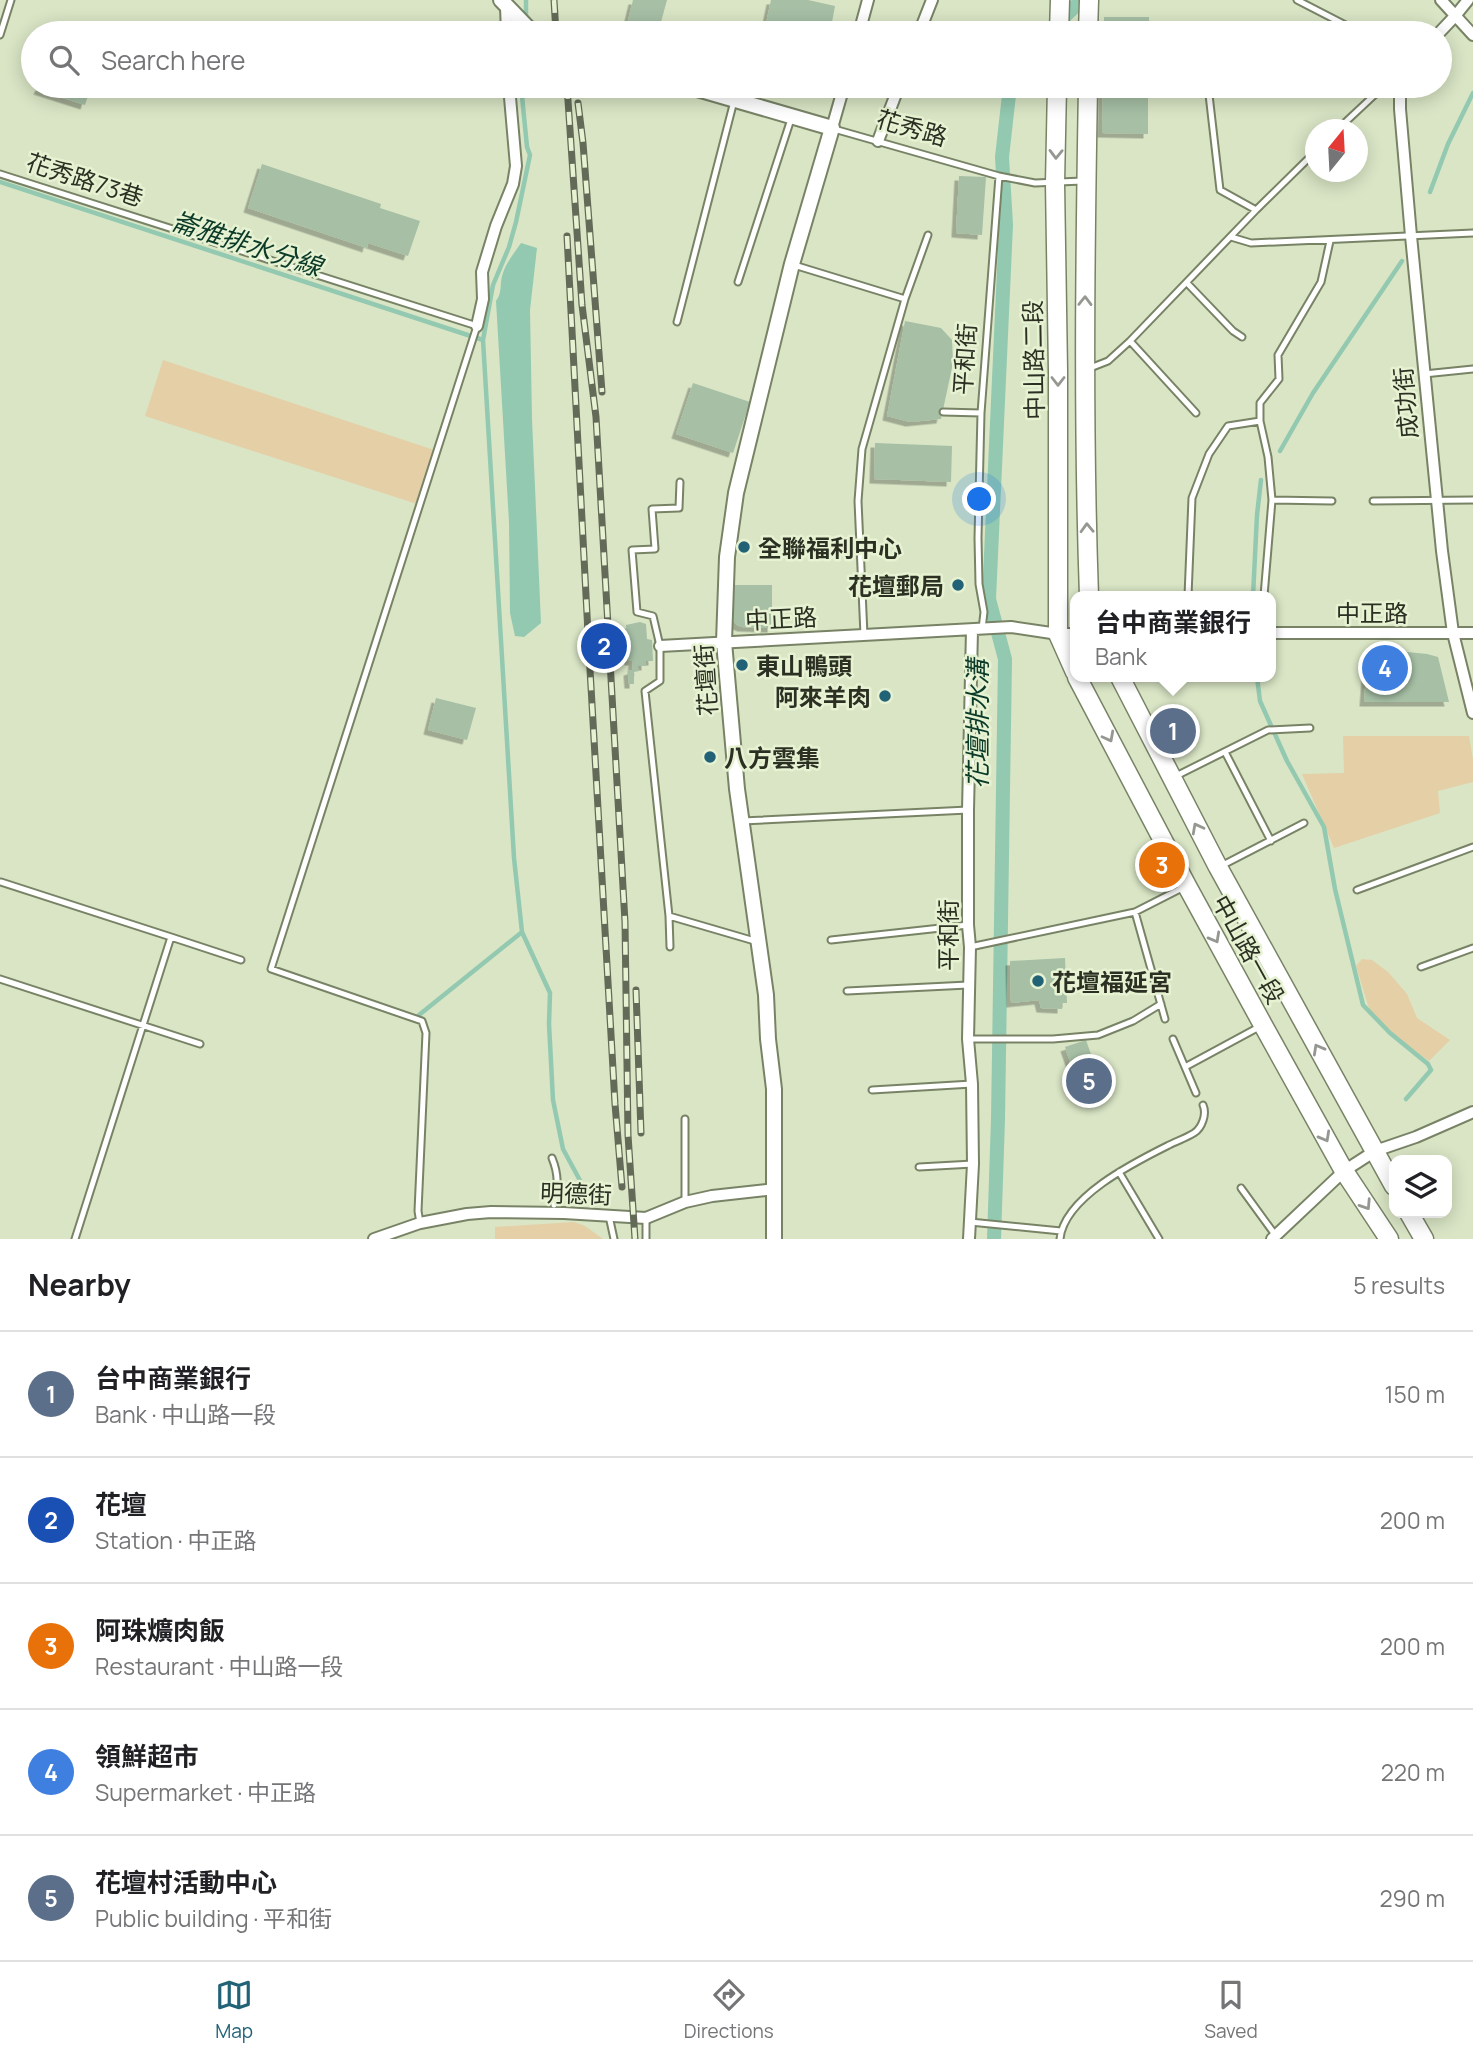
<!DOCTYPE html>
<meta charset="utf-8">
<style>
:root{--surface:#fff;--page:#f2f2f2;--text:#202124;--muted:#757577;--line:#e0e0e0;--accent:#226277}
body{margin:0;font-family:Manrope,"Noto Sans TC",sans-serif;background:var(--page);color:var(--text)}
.controls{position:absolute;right:21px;bottom:21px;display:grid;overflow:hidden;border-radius:14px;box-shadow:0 4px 18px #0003}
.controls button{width:63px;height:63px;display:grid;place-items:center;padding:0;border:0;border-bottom:2px solid var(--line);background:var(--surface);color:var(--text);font:35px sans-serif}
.compass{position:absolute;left:1305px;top:119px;width:63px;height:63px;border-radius:50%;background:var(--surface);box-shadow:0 4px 18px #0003;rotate:18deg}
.you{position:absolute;left:980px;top:500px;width:24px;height:24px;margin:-18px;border:5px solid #fff;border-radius:50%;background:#1a73e8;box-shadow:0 0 0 10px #1a73e833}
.badge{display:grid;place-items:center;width:46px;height:46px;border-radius:50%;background:var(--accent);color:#fff;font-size:23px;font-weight:700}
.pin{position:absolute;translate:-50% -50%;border:4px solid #fff;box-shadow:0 2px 7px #0006}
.popup{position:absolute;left:1070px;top:591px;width:206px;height:91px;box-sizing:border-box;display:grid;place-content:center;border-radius:14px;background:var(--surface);filter:drop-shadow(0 2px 5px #0005);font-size:23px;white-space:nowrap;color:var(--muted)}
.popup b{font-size:26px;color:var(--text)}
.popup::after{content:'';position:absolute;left:50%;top:100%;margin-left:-14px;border:14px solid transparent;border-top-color:var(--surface)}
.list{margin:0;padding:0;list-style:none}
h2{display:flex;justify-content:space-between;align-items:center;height:91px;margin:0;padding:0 28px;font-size:30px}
h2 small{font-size:23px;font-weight:400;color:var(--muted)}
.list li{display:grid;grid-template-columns:46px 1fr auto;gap:21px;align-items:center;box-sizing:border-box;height:126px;padding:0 28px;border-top:2px solid var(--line)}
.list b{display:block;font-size:26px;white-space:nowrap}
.list p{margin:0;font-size:23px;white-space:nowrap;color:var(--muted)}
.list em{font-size:23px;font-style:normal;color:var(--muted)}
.icon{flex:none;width:38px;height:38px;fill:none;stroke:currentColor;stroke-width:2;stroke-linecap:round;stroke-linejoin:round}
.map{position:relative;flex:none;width:1473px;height:1239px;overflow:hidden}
.search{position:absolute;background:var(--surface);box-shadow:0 4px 18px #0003;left:21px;right:21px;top:21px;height:77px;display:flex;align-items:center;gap:18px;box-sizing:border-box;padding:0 24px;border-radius:38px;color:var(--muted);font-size:26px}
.sheet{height:721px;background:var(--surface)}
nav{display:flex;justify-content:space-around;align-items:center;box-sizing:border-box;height:98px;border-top:2px solid var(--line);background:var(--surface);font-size:19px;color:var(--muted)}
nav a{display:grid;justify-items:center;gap:4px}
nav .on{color:var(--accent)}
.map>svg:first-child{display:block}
.green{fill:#e5cfa6}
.water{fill:#93c9b0}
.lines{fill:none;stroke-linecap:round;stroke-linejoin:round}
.stream{stroke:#93c9b0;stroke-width:4.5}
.canal{stroke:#93c9b0;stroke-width:14}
.building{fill:#a6bfa5;filter:url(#shadow)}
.service-casing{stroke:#788366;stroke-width:9}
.minor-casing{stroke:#788366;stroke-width:14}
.tertiary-casing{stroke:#788366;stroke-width:18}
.primary-casing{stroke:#788366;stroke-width:21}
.service{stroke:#fff;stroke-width:5}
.minor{stroke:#fff;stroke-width:10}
.tertiary{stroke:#fff;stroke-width:14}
.primary{stroke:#fff;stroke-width:18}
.rail-casing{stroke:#636a57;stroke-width:7}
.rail{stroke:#e6f2d2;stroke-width:4.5;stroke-dasharray:13;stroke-linecap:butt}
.oneway{stroke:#959891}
.poi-dot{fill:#226277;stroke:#e6f2d2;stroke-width:2.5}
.labels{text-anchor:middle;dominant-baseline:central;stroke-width:5;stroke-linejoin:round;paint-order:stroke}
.street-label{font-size:24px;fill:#2b3023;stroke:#e6f2d2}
.poi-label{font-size:24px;font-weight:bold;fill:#2b3023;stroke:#e6f2d2;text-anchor:start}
.water-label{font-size:26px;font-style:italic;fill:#0b3a29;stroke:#e6f2d2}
</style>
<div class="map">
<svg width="1473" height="1239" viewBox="0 0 1473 1239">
<defs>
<filter id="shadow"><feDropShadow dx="-4.5" dy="4.5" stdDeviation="0" flood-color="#0004"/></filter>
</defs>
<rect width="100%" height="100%" fill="#d9e5c5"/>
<path class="green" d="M163 360 434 450 417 504 145 416Z
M1343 736H1469L1473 759V782L1438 791 1440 813 1334 848 1302 774 1344 773Z
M1362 959 1372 960 1388 972 1407 994 1417 1018 1450 1040 1429 1061 1388 1032 1371 1015 1356 966Z
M574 1222 585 1226 603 1239H495V1227Z"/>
<path class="water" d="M521 243 537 248 530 310 532 419 541 623 524 637 515 636 510 613 509 522 496 301C503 292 499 283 503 273 506 263 515 252 521 243Z"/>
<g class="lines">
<path class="stream" d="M526 22V0
M0 182 483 340
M1430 192 1448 144 1473 93
M1280 451 1313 393 1402 261
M1253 596 1257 515 1261 480
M1257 677 1260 701 1287 761 1324 827 1335 889 1363 1005 1390 1033 1428 1064 1431 1070 1406 1099
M522 932 550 993 549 1024 553 1100 563 1149 583 1186 607 1196
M419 1015 522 932 514 858 483 340 493 285 509 247 516 222 530 155 527 147 521 86"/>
<path class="canal" d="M1047 33 1082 0
M994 1239 998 1119 1005 659 989 599 1006 225 1002 157 1010 86"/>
</g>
<path class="building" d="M633 0H667L658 33H625Z
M771 0H808L835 6 830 33H764Z
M1104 17H1149V33H1104Z
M40 86H91L85 105 38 90Z
M1103 86H1148V134L1102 133Z
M262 164 381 204 380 208 420 221 408 256 368 243 367 248 248 208Z
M959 176 986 177 982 235 956 233Z
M905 321 941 328 952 340 953 363 941 419 910 422 887 416Z
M693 383 750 402 733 453 676 434Z
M875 443 952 446 951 482 874 479Z
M733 585H772V628L742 627 737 625 733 620Z
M640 622 646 624 647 639 652 640 653 661H646V666H637L639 671 634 672V684H629L628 671 632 670 633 661H629L626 625Z
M1368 648 1427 654 1438 657 1449 702H1364Z
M436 698 476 708 467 740 428 730Z
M1065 958 1067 1003H1062V1009L1041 1008 1039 1000 1011 1003 1010 961Z
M1086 1040 1105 1095 1084 1102 1065 1047Z"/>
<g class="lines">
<defs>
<path id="service" d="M1297 0 1361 33
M1218 33 1219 30
M0 35 11 0
M984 86 997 90
M1208 86 1220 190 1256 210
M834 129 999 176 1035 183 1083 181
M1337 130 1384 86
M0 174 477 326 271 969 422 1021 426 1033 418 1211 420 1223
M1231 237 1251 243 1473 233
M794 265 905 299
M738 282 791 119
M1187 283 1233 331 1242 337
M677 322 734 101
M1130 341 1196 413
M1090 368 1108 361 1130 341 1256 210 1316 151
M1424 374 1473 369
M943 412 981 413
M1272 500 1332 501
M1373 501 1473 500
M1188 596 1192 498 1209 454 1228 426 1260 421
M1264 596 1272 500 1268 457 1260 421V403L1279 379 1278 355 1321 282 1330 241
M982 629 984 612 979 584 978 538 981 413 999 176
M864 635 858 501 862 449 905 299 928 235
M1225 752 1271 841
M1174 777 1268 730 1310 728
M742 821 968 810
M1221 866 1304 823
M1 882 171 937 75 1239
M1357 890 1473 847
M1135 912 1165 1019
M669 916 758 942
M171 937 241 960
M831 940 968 925
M670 947 669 916 645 691 660 681V646L653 616 637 612 632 550 655 549 652 509 679 508 680 482
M970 947 1135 912 1184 887
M1421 967 1473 948
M0 979 200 1044
M847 991 968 985
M968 1039H1053L1098 1035 1133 1021 1161 1004
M1173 1039 1196 1093
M1185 1067 1259 1027
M872 1090 972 1084
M552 1158C559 1175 558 1187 554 1205
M919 1167 973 1164
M1119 1172 1159 1239
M1241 1188 1276 1236
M685 1202V1119
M609 1216 614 1239
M646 1218V1239
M970 1222 1061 1231
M1060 1239C1064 1197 1135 1162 1169 1145 1177 1141 1186 1138 1194 1133 1202 1128 1207 1114 1203 1105"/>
<path id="minor" d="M1441 0 1473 35
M506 7 507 33
M859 33 868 0
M919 33 932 0
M1439 33 1456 15 1468 0
M1400 86V109L1411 236 1442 551 1453 633 1473 713
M832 128 844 86
M878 141 899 86
M477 326 483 299 482 272 496 226 513 184 516 166 509 86
M1271 633H1473
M660 646 1011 627 1058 634H1075
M374 1239 420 1223 467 1214 491 1212 564 1213 646 1218 685 1202 712 1196 775 1189
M969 1239 973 1164 972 1084 968 1039 970 947 968 925V810L972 630
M1272 1239 1344 1171 1375 1151 1416 1137 1473 1112"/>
<path id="tertiary" d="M501 0 533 33
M687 86 832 128 792 264 736 493 727 557 724 642 737 789 766 995 768 1039 774 1089V1239"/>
<path id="primary" d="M1059 33 1060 0
M1088 33 1089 0
M1057 86 1055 183 1058 371V634L1075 672
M1088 86C1085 256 1083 426 1089 596
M1077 677 1187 886 1263 1025 1344 1171 1389 1239
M1120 677 1218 867 1394 1186
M1409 1213 1424 1239"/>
</defs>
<use href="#service" class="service-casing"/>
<use href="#minor" class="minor-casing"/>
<use href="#tertiary" class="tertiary-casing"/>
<use href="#primary" class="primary-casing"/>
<use href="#service" class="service"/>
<use href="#minor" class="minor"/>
<use href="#tertiary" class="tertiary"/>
<use href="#primary" class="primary"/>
<defs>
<path id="rail" d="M554 0 556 33
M567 86 582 305 596 417 625 922 628 1135 635 1239
M578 103 583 143 602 392
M567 236 589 652 615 1104 622 1187
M636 990 641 1133"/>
</defs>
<use href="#rail" class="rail-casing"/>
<use href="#rail" class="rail"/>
</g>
<defs><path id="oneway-chevron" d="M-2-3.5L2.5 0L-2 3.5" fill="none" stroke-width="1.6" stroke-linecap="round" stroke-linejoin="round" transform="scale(1.75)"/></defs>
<g class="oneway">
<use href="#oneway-chevron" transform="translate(1056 154) rotate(91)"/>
<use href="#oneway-chevron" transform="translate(1085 301) rotate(-89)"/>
<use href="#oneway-chevron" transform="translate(1058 381) rotate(90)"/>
<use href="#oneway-chevron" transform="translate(1087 528) rotate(-92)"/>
<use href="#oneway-chevron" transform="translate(1109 737) rotate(62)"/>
<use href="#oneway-chevron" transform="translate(1197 828) rotate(-118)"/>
<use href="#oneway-chevron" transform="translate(1215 938) rotate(61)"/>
<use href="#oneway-chevron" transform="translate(1318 1049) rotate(-119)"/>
<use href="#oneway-chevron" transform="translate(1325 1137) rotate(61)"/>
<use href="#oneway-chevron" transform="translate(1366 1205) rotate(57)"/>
</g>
<g class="poi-dot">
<circle cx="744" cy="547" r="7"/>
<circle cx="958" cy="585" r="7"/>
<circle cx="742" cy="665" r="7"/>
<circle cx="885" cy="696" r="7"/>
<circle cx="710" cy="757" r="7"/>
<circle cx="1038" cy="981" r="7"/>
</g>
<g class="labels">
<g class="street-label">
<text transform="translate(912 127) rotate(16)">花秀路</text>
<text transform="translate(85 179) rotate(18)">花秀路73巷</text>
<text transform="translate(964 359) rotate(-86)">平和街</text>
<text transform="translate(1033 360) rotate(-91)">中山路二段</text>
<text transform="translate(1405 403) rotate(-95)">成功街</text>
<text x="1372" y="612">中正路</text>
<text transform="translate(781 618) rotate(-3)">中正路</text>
<text transform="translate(705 680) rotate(-94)">花壇街</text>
<text transform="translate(947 935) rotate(-90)">平和街</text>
<text transform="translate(1249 949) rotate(61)">中山路一段</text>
<text transform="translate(576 1193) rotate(2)">明德街</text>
</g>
<g class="poi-label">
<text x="758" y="547">全聯福利中心</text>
<text x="944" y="585" text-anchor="end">花壇郵局</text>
<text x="756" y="665">東山鴨頭</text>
<text x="871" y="696" text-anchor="end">阿來羊肉</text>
<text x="724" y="757">八方雲集</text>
<text x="1052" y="981">花壇福延宮</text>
</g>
<g class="water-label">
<text transform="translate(247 243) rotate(18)">崙雅排水分線</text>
<text transform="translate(977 724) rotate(-90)">花壇排水溝</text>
</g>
</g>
</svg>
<div class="controls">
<button><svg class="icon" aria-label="layers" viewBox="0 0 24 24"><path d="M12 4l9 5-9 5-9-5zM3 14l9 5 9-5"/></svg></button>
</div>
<svg class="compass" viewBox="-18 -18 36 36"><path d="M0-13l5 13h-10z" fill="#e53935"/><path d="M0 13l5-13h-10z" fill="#757577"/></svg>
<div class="you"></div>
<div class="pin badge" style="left:1173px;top:731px;background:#5c6f8a">1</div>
<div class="popup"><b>台中商業銀行</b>Bank</div>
<div class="pin badge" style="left:604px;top:646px;background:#1a4fb4">2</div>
<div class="pin badge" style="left:1162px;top:865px;background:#e8710a">3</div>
<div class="pin badge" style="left:1385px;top:668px;background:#3f7fe0">4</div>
<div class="pin badge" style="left:1089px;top:1081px;background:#5c6f8a">5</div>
<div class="search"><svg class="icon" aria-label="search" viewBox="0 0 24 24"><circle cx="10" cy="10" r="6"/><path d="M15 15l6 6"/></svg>Search here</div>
</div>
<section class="sheet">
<h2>Nearby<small>5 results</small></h2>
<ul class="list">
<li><span class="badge" style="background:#5c6f8a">1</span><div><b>台中商業銀行</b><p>Bank · 中山路一段</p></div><em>150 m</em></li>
<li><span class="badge" style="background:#1a4fb4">2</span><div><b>花壇</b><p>Station · 中正路</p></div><em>200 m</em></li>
<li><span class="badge" style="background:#e8710a">3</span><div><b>阿珠爌肉飯</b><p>Restaurant · 中山路一段</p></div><em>200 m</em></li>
<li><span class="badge" style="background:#3f7fe0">4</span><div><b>領鮮超市</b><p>Supermarket · 中正路</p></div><em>220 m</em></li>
<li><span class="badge" style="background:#5c6f8a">5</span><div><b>花壇村活動中心</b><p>Public building · 平和街</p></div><em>290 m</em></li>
</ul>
</section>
<nav>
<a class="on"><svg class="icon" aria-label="map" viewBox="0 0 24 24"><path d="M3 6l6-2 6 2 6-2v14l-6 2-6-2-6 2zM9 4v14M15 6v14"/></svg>Map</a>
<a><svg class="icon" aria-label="directions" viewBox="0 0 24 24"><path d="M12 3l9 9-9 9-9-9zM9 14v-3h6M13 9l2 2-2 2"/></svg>Directions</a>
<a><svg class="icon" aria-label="saved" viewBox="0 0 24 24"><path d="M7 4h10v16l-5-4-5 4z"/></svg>Saved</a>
</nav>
